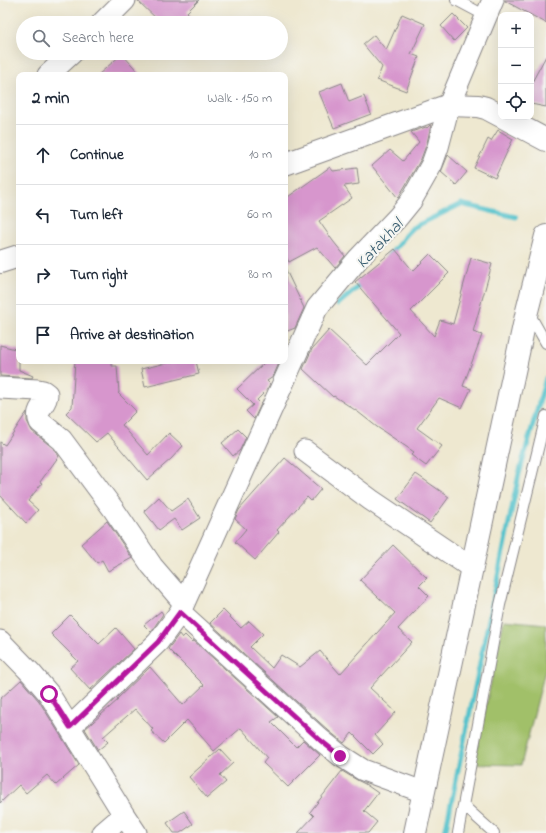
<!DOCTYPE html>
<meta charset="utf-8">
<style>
:root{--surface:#fff;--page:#f6f6f7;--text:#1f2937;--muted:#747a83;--line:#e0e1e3}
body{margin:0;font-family:"Indie Flower",sans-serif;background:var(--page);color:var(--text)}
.controls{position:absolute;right:12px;top:12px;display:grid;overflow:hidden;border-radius:8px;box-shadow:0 4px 16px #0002}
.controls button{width:36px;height:36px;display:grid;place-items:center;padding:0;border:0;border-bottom:1px solid var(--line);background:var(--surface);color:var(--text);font:20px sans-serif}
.stop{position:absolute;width:12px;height:12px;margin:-9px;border:3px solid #b5179e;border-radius:50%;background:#fff}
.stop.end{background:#b5179e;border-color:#fff;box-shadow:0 1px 4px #0008}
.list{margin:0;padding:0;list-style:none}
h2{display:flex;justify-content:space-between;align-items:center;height:52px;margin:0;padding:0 16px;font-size:17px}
h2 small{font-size:13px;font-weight:400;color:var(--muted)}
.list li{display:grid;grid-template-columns:26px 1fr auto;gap:12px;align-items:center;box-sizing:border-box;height:60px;padding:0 16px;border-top:1px solid var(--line)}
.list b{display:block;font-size:15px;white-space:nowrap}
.list em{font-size:13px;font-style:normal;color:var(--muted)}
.icon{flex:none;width:22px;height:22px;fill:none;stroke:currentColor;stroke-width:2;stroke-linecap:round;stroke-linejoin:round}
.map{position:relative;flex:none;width:546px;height:833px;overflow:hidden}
.search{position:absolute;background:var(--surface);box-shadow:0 4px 16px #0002;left:16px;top:16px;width:272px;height:44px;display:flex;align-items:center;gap:10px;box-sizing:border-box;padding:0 14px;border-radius:22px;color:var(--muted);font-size:15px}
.panel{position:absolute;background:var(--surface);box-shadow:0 4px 16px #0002;left:16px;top:72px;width:272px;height:292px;border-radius:8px}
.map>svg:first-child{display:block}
.green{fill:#a1c069;stroke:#627152}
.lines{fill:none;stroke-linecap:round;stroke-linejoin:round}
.stream{stroke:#56c3cc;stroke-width:5}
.building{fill:#d796cd}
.service-casing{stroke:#888586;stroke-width:12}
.minor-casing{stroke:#888586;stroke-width:23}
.tertiary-casing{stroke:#888586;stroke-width:24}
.primary-casing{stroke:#888586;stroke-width:24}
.service{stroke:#fff;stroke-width:10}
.minor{stroke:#fff;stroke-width:21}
.tertiary{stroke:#fff;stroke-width:22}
.primary{stroke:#fff;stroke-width:22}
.route{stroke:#b5179e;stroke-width:5}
.labels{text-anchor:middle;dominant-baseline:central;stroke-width:4;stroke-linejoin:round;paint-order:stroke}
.water-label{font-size:17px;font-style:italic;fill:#345a6e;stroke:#f6f6f2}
</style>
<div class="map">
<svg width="546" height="833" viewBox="0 0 546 833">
<rect width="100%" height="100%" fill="#f6f6f2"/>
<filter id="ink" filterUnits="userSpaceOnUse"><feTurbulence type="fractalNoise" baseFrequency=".025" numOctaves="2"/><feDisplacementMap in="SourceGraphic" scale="8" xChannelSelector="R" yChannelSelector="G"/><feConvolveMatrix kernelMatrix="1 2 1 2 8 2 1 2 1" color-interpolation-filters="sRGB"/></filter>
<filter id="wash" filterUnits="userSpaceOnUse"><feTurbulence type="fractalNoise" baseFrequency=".012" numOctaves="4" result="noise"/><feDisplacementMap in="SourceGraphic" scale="16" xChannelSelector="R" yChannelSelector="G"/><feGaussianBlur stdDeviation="0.9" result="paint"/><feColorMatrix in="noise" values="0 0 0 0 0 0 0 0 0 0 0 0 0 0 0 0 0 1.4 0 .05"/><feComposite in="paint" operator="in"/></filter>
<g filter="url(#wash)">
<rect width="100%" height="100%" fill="#eee8d0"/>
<path class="green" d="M504 620 546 624V667L521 765 474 764Z"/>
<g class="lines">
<path class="stream" d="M388 257 412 228 461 204 516 217
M338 304 363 283
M445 833 519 474 546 378"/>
</g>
<g id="blocks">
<path class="building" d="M137 0H199L187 12 198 23H161Z
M505 0H546V23L505 1Z
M402 14 425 24 411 54 419 57 406 91 377 80 382 67 363 44 374 35 386 50Z
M453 14 467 28 454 41 441 26Z
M122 54 141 75H98Z
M546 56V107L531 104V84Z
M342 83 349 102 364 96 371 114 334 128 319 92Z
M430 125H431L427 143 421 159 398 198 372 166 390 150 403 161 419 142 411 132 426 127 427 128Z
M498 130 513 139 495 178 474 168 488 139 491 141Z
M448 155 467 172 456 185 441 172Z
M330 167 333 171 357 168 359 184 344 186 352 198 319 221 333 241 345 256 335 268 317 247 289 262 285 255V199Z
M395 249 413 271 430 254 449 273 411 311 434 336 440 320 453 324 471 258 492 264 473 332 482 335 463 386 471 389 462 408 439 398 417 428 442 446 426 466 411 455 414 452 377 427 358 412 334 396 333 397 303 369 312 349 329 330 367 365 399 333 355 282Z
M285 268 304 308 295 328 285 332Z
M0 345 19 350V370L33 376 32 378 0 376Z
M75 361H112V366H117L119 393H118L136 411 122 425 148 455 169 433 183 446 171 459 147 480 107 433 96 442 66 413 72 407Z
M175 361H196L199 374 145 387 141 369Z
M266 361H280L273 377 267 381 270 384 266 391 257 400 261 404 254 419 246 411 253 405 237 389Z
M27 412V421L32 431 53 448 59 456 40 482 42 483 28 501 38 510 26 523 0 495V442L5 445Z
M238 429 246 437 240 450 233 456 222 443Z
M285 458 321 489 311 501 307 497 277 530 279 532 255 560 235 542 246 529 235 519 239 510Z
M416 474 449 497 430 523 397 499Z
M159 497 171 511 188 499 200 518 182 530 174 519 159 530 144 511Z
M107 521 132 558 108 571 102 560 97 563 81 544Z
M393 545 427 578 419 586 429 596 398 629 412 642 370 688 396 712 375 735 383 744 373 754 352 733 344 743 329 731 210 623 223 610 241 628 249 621 263 634 250 647 272 668 281 655 300 667 320 651 340 674 395 613 360 580Z
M161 611 163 614 151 632 144 625Z
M70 615 99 644 116 628 134 649 90 690 70 668 78 661 51 634Z
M179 634 182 638 185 635 192 642 193 640 278 717 271 722 296 747 303 740 320 755 288 787 263 763 267 758 241 728 214 751 187 720 164 743 151 731 153 729 135 709 103 737 108 742 98 750 85 729 118 700 117 699 150 667 183 705 204 685 168 649Z
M21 680 39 701 79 765 56 785 47 775 26 793 19 785 0 803V699Z
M220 749 233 763 220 775 226 782 207 798 189 777Z
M342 771 357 780 365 784 378 793 364 811 377 822 368 833H298L314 816 310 812Z
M184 811 193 824 180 833H174L167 823Z"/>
</g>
</g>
<g filter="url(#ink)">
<use href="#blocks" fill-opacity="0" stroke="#888586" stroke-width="1"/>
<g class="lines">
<defs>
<path id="service" d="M456 0 486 16
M529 313 546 343
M464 806 494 833
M458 833 500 605 546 416"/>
<path id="minor" d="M102 23 125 0
M48 75 72 53
M0 388 38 390 43 391 47 394C47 406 34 408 40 422L62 440 114 510 152 566 183 602
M305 451 371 500 472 568
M180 612 321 740 341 756 363 770 423 792
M0 641 31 673 49 694 124 815 136 833
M70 727 158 642 180 612 317 308 358 259 398 217 411 201 432 164 438 147 449 105 493 0
M103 833 124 815"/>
<path id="tertiary" d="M503 117 546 140
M285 164 449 105 478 106 486 108 501 116
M0 262 19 256"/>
<path id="primary" d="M415 833 527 311 546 236"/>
</defs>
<use href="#service" class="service-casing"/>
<use href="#minor" class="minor-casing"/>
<use href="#tertiary" class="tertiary-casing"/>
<use href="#primary" class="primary-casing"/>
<use href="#service" class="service"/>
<use href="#minor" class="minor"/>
<use href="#tertiary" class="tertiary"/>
<use href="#primary" class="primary"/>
</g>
</g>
<g class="lines" filter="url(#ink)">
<path class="route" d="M49 694 70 727 158 642 180 612 320 740 340 756"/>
</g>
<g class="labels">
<g class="water-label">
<text transform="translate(380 244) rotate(-47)">Katakhal</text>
</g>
</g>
</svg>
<div class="controls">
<button>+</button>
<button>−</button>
<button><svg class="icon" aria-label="locate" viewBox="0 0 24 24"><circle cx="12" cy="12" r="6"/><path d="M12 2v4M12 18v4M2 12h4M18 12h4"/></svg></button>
</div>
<div class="stop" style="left:49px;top:694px"></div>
<div class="stop end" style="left:340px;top:756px"></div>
<div class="search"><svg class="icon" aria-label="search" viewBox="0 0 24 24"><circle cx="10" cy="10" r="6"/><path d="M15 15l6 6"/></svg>Search here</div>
<section class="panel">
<h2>2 min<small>Walk · 150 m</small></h2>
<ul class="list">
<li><svg class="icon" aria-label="ahead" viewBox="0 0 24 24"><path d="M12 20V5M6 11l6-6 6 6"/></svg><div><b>Continue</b></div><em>10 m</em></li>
<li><svg class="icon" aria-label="left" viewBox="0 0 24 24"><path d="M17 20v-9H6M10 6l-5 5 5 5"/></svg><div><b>Turn left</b></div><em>60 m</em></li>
<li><svg class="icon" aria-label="right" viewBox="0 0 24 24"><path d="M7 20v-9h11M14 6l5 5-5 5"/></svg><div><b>Turn right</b></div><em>80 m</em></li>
<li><svg class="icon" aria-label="arrive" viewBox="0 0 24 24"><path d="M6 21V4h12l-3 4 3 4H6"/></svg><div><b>Arrive at destination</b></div></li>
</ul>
</section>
</div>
